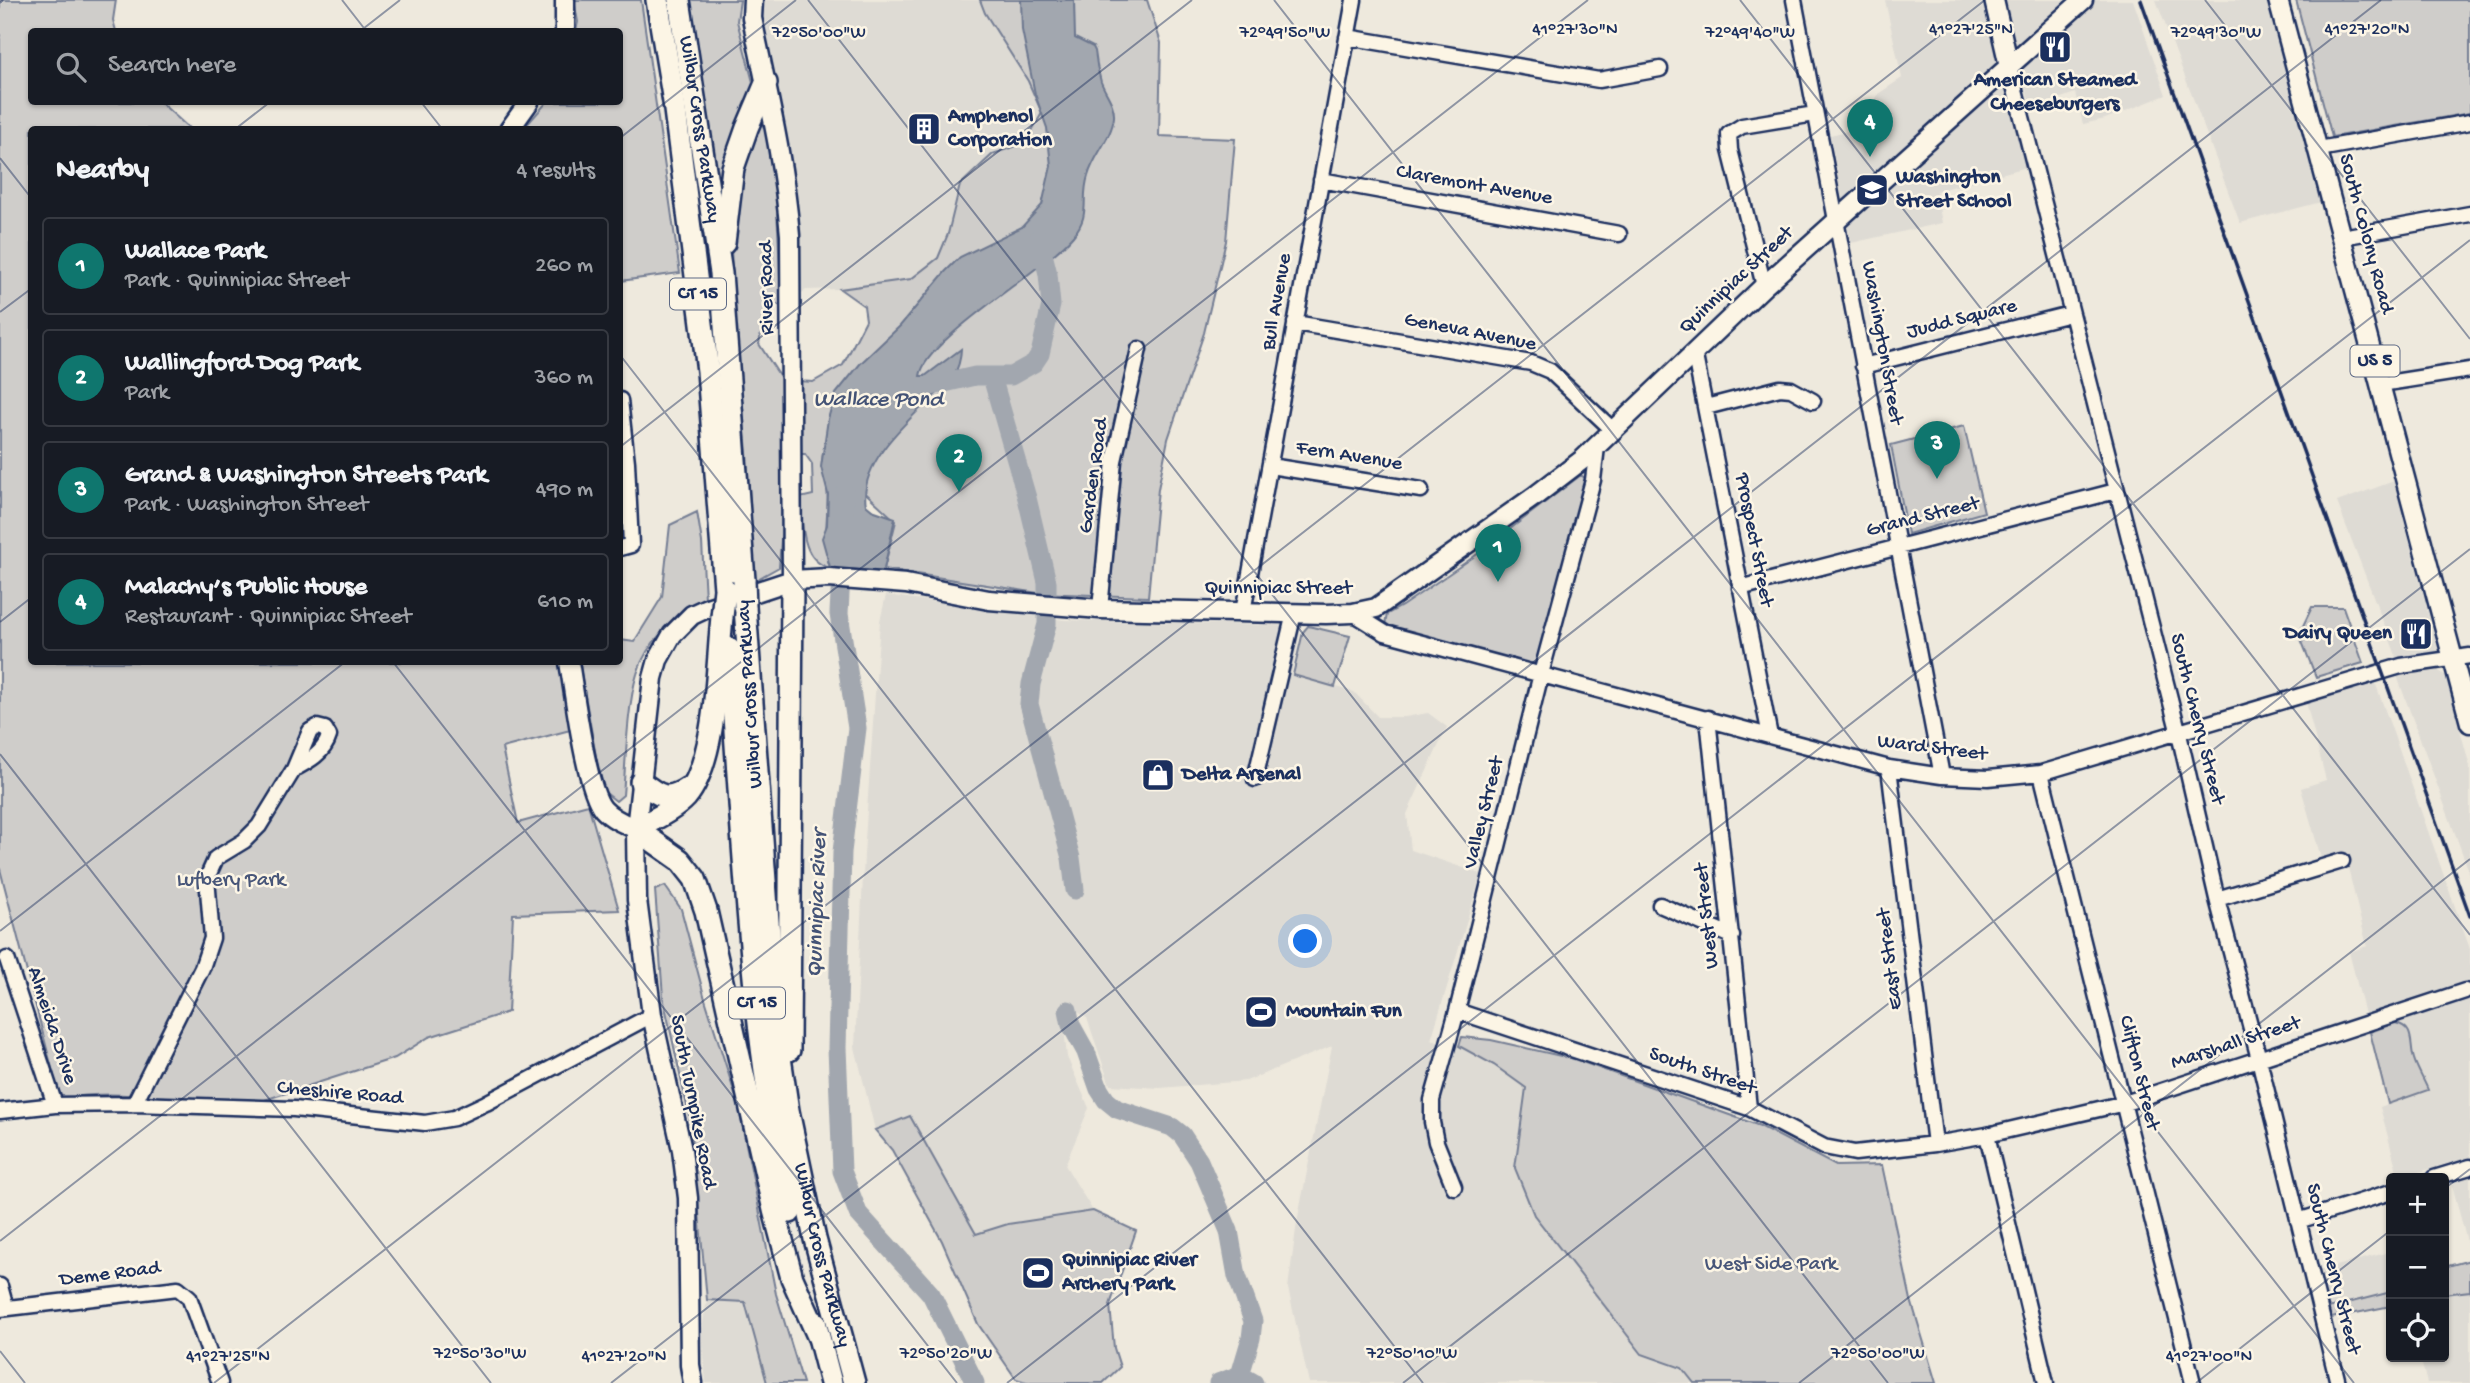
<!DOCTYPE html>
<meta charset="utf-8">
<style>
:root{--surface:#171b24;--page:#20242c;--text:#f1f3f6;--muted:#9ea1a6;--line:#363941;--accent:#0f766e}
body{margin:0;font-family:"Gochi Hand",sans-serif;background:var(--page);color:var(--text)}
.controls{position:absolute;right:21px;bottom:21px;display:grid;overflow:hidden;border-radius:7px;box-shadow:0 2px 5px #0004}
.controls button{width:63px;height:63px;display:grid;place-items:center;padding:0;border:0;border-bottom:2px solid var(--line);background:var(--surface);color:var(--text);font:35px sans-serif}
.you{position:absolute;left:1306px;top:942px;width:24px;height:24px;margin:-18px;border:5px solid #fff;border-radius:50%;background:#1a73e8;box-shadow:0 0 0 10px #1a73e833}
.badge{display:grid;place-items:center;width:46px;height:46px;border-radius:50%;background:var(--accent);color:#fff;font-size:23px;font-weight:700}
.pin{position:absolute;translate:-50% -58px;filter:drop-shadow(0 2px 4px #0008)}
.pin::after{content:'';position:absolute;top:37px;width:24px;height:21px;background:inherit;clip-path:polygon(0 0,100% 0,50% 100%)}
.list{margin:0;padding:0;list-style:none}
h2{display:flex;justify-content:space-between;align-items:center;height:91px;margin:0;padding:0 28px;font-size:30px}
h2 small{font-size:23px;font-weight:400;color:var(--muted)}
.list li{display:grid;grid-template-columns:46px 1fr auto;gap:21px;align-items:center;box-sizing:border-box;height:98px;margin:0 14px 14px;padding:0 14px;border:2px solid var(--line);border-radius:7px}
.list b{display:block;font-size:26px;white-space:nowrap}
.list p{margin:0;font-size:23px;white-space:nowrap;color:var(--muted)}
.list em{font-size:23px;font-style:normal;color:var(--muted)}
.icon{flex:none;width:38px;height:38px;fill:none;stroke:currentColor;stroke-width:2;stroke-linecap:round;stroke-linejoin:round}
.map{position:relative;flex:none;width:2470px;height:1383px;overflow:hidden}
.search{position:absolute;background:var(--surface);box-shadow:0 2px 5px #0004;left:28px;top:28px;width:595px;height:77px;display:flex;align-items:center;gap:18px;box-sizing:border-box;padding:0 24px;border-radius:7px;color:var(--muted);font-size:26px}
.panel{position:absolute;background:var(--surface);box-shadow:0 2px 5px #0004;left:28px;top:126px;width:595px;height:539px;border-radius:7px}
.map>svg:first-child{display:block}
.built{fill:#dedbd4}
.green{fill:#cfcdca;stroke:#757e94;stroke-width:2}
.water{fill:#a2a7af;stroke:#6c778f;stroke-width:2}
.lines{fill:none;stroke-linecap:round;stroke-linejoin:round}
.river{stroke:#a2a7af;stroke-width:19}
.minor-casing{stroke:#1b2f5e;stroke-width:19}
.major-casing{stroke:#1b2f5e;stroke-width:23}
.highway-casing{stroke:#1b2f5e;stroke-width:26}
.minor{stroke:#fcf5e5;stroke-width:14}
.major{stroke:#fcf5e5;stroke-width:18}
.highway{stroke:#fcf5e5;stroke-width:21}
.rail{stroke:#1b2f5e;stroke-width:3.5}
.highway-bridge-casing{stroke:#1b2f5e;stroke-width:26;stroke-linecap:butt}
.highway-bridge{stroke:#fcf5e5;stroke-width:21}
.ticks{fill:none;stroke:#1b2f5e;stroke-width:2;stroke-opacity:0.45}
.labels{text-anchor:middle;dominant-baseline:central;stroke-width:5;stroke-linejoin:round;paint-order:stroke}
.shield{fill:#fcf5e5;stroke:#5e6a86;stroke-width:2}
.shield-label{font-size:19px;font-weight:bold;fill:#1b2f5e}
.poi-label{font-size:21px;font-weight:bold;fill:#1b2f5e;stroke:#fcf5e5;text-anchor:start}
.street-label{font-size:21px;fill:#1b2f5e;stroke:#fcf5e5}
.park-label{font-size:21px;fill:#485679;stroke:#fcf5e5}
.water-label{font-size:23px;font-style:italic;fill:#445376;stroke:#fcf5e5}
.ticks-label{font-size:18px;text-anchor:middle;fill:#1b2f5e;stroke:#fcf5e5;stroke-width:5;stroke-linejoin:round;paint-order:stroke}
</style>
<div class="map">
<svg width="2470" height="1383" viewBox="0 0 2470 1383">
<rect width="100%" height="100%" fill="#eee9dd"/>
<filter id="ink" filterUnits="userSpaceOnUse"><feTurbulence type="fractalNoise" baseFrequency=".0143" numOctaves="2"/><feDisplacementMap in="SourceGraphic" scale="14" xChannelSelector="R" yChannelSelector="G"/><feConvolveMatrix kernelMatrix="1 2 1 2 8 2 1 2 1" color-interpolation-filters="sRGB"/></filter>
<g filter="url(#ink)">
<path class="built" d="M766 0H980L985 13 1028 81 1042 113 1025 143 993 154 948 234 938 258 911 279 840 289 806 290 799 295 793 181 759 22Z
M1885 0H1984L2027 167 1936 191 1942 223 1851 243 1830 135 1865 127 1878 94 1902 78Z
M2004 0H2133L2166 95 2105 119 2083 124 2075 93 2031 109Z
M2156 0H2267L2321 202 2240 223Z
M2394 481 2438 651 2397 658 2337 502Z
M886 595 1065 620 1301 626 1291 674 1354 692 1378 717H1405L1428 713 1447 727 1407 814 1411 850 1481 874 1431 1040 1459 1046 1494 1065 1526 1088 1642 1354 1682 1368 1694 1383H1309L1288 1288 1297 1222 1332 1046 1246 1081 1160 1088 1110 1085 1087 1018 1074 1009H1062L1067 1057 1089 1108 1065 1165 1093 1211 1008 1224 976 1234 910 1117 875 1130 855 1047 864 855 880 621Z
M2435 668 2446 676 2470 767V874L2397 676 2402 673Z
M2375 682 2470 949V1253L2450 1177 2449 1163 2399 1178 2380 1107 2388 1104 2349 952 2367 946 2344 852 2321 858 2301 788 2326 780 2306 702Z
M2389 1252 2391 1259V1306L2331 1318 2321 1270Z
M2470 1260V1383H2427L2420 1357H2444V1267Z
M707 1300 745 1302 767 1383H706L701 1333Z"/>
<path class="green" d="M0 0H116L113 20 116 31 32 32V102H160L190 129 32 130V662H564L574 729 502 748 518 823 588 804 619 910 513 914 508 1012 429 1037 395 1058 255 1103 152 1098C122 1093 89 1094 60 1099L0 869Z
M574 0H641L680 273 620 281V130H525L524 128 547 102H620V32L576 31 578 22Z
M689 0H740L737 21 754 86 721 197 718 193Z
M980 0H1147L1161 43 1159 136 1235 139 1226 241 1204 333 1168 439 1158 489 1148 597 1038 593 884 569 896 521 823 454C820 467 826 474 827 486 830 514 821 539 830 568 800 561 803 523 800 498L813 495 812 464 805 454H799L798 381 813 382 843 365 866 320 864 306 840 289 911 279 938 258 948 234 960 185 993 154 1025 143 1042 113 1028 81 985 13Z
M2296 0H2470V113L2332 137Z
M760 119C779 147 779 267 781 306L774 303 762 327 759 344 781 378 785 486 779 567 754 581 747 452 735 321 731 249 735 192Z
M1964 426 1984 512 1908 534 1891 445Z
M1581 475 1586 479 1537 662 1528 664 1385 625 1387 614 1402 606 1472 558Z
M697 512 702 542 705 599C677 614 646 642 637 674 627 706 626 760 623 795L616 801 602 790 579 662H620V640L634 642 662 597 670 525Z
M2312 607H2343L2363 663 2316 677 2299 634Z
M1308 626 1350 636 1335 687 1293 675 1303 632Z
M665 886 681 909 705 999 738 1104 776 1294 803 1383H767L745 1302 707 1300 691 1125 663 997 655 890Z
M2395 1023C2416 1027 2409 1045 2414 1059 2417 1069 2424 1080 2428 1090L2388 1104 2370 1032Z
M1462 1037 1491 1040 1574 1059 1760 1126 1836 1166 1882 1165 1911 1300 1936 1383H1694L1682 1368 1642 1354 1534 1215 1515 1168 1526 1088 1494 1065 1459 1046Z
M910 1116 976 1234 1008 1224 1093 1211 1136 1231 1110 1305 1114 1348 1120 1367 1103 1383H1030L1016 1379 978 1324 942 1241 892 1150 875 1130Z
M2470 1260V1291L2444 1294V1267Z
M2391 1292V1306L2331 1318 2328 1308Z"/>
<path class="water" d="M1021 0H1074L1075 38 1093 47 1095 51C1096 61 1098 72 1101 82 1105 93 1115 104 1114 117 1112 138 1093 156 1088 176 1080 201 1092 213 1073 236 1045 270 925 339 920 376H925L961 349C960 379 943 387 924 405 899 429 859 467 866 505L872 510 895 518 884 569 882 572 830 567 822 538 827 525 828 494 821 467 828 419 835 395 860 364 900 326 945 272 960 257 1022 227 1042 205 1051 166 1047 128 1035 94 1022 30Z"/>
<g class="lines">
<path class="river" d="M992 377 1027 498 1047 582V624L1031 684 1029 704 1071 858 1075 890
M927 387 975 376H1011L1034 363 1040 354 1051 305 1048 274 1039 238
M845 493 839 614 857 728 842 852 837 1048 842 1171 858 1213 931 1294 975 1383
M1068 1010 1071 1025 1086 1052 1099 1089 1106 1100 1117 1109 1172 1127 1182 1135 1199 1161 1229 1231 1237 1276 1253 1321 1251 1338 1240 1375
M1218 1383 1240 1375 1254 1383"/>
<defs>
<path id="minor" d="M1794 0 1942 776
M1347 37 1599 80 1660 69
M2009 66 2179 734 2217 899 2259 1059 2338 1383
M2319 149 2470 122
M1321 180 1619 234
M2342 237 2470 214
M1764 286 1730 150 1729 134 1742 126 1815 114
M1295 323 1531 363 1550 371 1614 431
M1694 351 1770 736
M1863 366 2070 314
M2381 384 2470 370
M620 400 627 462 631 545 620 548
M1706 407 1780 388 1791 389 1813 401
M1270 466 1421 490
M1740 588 2116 491
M1100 609 1114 461 1139 349
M1243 612 1354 0
M1353 613 1385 633 1889 768 1942 776 1988 778 2041 773 2401 666 2470 656
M1708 718 1749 1108
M1889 768 1935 1144
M2041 773 2193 1383
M1255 779 1294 613
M2217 899 2342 861
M1660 905 1732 936
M7 959 55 1105
M1457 1011 1749 1108 1824 1147 1855 1153 1935 1144 1987 1135 2125 1103 2465 991
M134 1104 202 968 212 938 207 878 216 858 244 841 259 826 294 769 310 731 317 727 325 729 329 736C324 753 309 761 294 769
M0 1111 55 1105 134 1104 294 1109 425 1123 454 1118 486 1103 652 1015
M1987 1135 2046 1383
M2434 1178 2470 1167
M1454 1187 1436 1142 1432 1122V1100L1457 1011 1541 674 1593 480 1597 447
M2298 1221 2391 1192
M0 1286 6 1308
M0 1309 178 1288 189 1297 220 1383"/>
<path id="major" d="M565 0V32
M753 0 752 18C767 91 784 161 790 235L792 580
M1994 0 2009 66
M2278 0 2470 723
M509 130 529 102
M569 662C574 691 586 789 603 809 612 819 625 824 636 829
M693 1383 690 1365 688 1198 682 1150 652 1015 637 900 636 829 653 678 658 660 672 635 692 615 707 608 792 580 829 578 906 584 989 600 1100 609 1326 614 1353 613 1376 608 1535 496 1582 460 1764 286 2083 0"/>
<g id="highway">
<path d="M657 0 674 102 708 371 725 589"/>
<path id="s1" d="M679 0 721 273 744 580"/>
<path d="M724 243 733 168 747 128 766 83"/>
<path id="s2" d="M745 607 776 1031 788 1111 815 1239 854 1383"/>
<path d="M722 617C717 665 717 760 686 797 673 811 652 820 636 829L680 860 695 879 706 911 774 1210 792 1278 818 1336"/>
<path d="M729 649C744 837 749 1028 790 1212"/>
<path d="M641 782C659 796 667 802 688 788"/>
<path d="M789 1050 792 580"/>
<path d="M815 1322 831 1383"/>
</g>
</defs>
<use href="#minor" class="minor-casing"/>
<use href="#major" class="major-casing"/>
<use href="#highway" class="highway-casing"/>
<use href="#minor" class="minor"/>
<use href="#major" class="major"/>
<use href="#highway" class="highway"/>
<path class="rail" d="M2141 0 2470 916"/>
<defs>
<path id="highway-bridge" d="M744 580 745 607
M722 617 725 589"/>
</defs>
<use href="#highway-bridge" class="highway-bridge-casing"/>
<use href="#highway-bridge" class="highway-bridge"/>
</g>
</g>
<path class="ticks" d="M342 0 367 32M808 0 1888 1383M1274 0 2354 1383M1740 0 2470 935M2205 0 2470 339M0 3 3 0M359 32 400 0M421 102 443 130M234 130 270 102M620 138 796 0M0 158 32 199M0 312 32 288M620 355 1423 1383M620 447 1192 0M0 622 32 597M393 662 957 1383M0 754 491 1383M0 931 345 662M2444 1189 2470 1169M0 1241 1588 0M0 1351 25 1383M214 1383 1985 0M611 1383 2381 0M1007 1383 2470 240M1403 1383 2470 549M1799 1383 2470 859M2196 1383 2391 1230"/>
<defs>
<symbol id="restaurant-square" viewBox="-11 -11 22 22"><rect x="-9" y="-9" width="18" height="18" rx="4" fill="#1b2f5e" stroke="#fcf5e5"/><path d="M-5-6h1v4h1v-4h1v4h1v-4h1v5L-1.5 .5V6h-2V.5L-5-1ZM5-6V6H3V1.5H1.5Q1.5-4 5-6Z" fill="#fff"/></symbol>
<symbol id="building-square" viewBox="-11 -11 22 22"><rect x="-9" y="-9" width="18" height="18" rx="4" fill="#1b2f5e" stroke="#fcf5e5"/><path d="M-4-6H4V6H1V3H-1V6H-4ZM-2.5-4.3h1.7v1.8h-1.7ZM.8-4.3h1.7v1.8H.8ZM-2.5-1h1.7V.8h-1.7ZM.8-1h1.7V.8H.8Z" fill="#fff"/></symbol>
<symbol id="school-square" viewBox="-11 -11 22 22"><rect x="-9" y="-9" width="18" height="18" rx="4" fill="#1b2f5e" stroke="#fcf5e5"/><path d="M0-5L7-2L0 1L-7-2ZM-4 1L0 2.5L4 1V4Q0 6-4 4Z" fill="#fff"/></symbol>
<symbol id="shop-square" viewBox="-11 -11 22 22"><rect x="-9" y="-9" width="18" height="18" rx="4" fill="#1b2f5e" stroke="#fcf5e5"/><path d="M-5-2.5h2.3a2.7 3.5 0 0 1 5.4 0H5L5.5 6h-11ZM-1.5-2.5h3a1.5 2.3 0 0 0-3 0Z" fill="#fff"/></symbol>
<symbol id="stadium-square" viewBox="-11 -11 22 22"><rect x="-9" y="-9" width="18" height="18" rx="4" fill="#1b2f5e" stroke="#fcf5e5"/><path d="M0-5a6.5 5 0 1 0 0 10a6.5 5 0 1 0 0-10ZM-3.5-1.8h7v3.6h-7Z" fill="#fff"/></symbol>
</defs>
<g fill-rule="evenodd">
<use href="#restaurant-square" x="2036" y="28" width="38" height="38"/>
<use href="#building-square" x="905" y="110" width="38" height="38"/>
<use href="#school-square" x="1853" y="171" width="38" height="38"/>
<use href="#restaurant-square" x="2397" y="615" width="38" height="38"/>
<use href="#shop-square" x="1139" y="756" width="38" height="38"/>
<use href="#stadium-square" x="1242" y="993" width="38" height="38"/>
<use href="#stadium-square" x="1019" y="1254" width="38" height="38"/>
</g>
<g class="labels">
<g class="shield">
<rect x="670" y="278.5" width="56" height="31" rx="5"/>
<rect x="2350.5" y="345.5" width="49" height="31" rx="5"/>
<rect x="729" y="987.5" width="56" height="31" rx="5"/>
</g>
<g class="shield-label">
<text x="698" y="294">CT 15</text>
<text x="2375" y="361">US 5</text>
<text x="757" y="1003">CT 15</text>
</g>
<g class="poi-label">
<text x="2055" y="81" text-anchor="middle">American Steamed<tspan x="2055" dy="24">Cheeseburgers</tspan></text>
<text x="948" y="117">Amphenol<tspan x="948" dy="24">Corporation</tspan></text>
<text x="1896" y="178">Washington<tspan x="1896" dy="24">Street School</tspan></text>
<text x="2392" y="634" text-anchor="end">Dairy Queen</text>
<text x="1182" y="775">Delta Arsenal</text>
<text x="1286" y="1012">Mountain Fun</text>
<text x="1062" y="1261">Quinnipiac River<tspan x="1062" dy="24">Archery Park</tspan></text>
</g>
<g class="street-label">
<text stroke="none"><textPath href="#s1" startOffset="131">Wilbur Cross Parkway</textPath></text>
<text transform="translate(1474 186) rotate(10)">Claremont Avenue</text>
<text transform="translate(2365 234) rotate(75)">South Colony Road</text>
<text transform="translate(1737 281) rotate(-43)">Quinnipiac Street</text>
<text transform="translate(768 288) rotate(-91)">River Road</text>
<text transform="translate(1278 302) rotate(-80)">Bull Avenue</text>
<text transform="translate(1962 320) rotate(-14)">Judd Square</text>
<text transform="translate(1470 333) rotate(11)">Geneva Avenue</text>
<text transform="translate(1881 343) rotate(80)">Washington Street</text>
<text transform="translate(1349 457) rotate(9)">Fern Avenue</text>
<text transform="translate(1095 476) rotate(-82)">Garden Road</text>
<text transform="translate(1923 518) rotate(-14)">Grand Street</text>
<text transform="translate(1753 540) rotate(79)">Prospect Street</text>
<text x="1278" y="589">Quinnipiac Street</text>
<text transform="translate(751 694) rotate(-94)">Wilbur Cross Parkway</text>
<text transform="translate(2196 719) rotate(76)">South Cherry Street</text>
<text transform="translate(1932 749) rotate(7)">Ward Street</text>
<text transform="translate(1485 813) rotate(-76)">Valley Street</text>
<text transform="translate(1708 916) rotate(-96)">West Street</text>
<text transform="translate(1891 959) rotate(-97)">East Street</text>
<text transform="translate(51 1026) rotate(72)">Almeida Drive</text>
<text transform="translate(2236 1044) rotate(-18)">Marshall Street</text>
<text transform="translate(1702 1072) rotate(19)">South Street</text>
<text transform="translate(2138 1073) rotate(76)">Clifton Street</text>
<text transform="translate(340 1094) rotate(5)">Cheshire Road</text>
<text transform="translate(692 1102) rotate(79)">South Turnpike Road</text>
<text stroke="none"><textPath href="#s2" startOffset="654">Wilbur Cross Parkway</textPath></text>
<text transform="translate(2332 1269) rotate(76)">South Cherry Street</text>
<text transform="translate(110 1275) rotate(-7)">Deme Road</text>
</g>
<g class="park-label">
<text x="231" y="881">Lufbery Park</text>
<text x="1771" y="1265">West Side Park</text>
</g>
<g class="water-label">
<text x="878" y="400">Wallace Pond</text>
<text transform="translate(818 904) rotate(-88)">Quinnipiac River</text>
</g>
</g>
<g class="ticks-label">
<text x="1575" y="34">41°27'30"N</text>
<text x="1971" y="34">41°27'25"N</text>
<text x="2367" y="34">41°27'20"N</text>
<text x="1285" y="37">72°49'50"W</text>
<text x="819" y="37">72°50'00"W</text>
<text x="1750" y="37">72°49'40"W</text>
<text x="2216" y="37">72°49'30"W</text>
<text x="480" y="1358">72°50'30"W</text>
<text x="946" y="1358">72°50'20"W</text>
<text x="1412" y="1358">72°50'10"W</text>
<text x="1878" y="1358">72°50'00"W</text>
<text x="228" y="1361">41°27'25"N</text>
<text x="624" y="1361">41°27'20"N</text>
<text x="2209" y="1361">41°27'00"N</text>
</g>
</svg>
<div class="controls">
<button>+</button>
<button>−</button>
<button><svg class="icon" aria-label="locate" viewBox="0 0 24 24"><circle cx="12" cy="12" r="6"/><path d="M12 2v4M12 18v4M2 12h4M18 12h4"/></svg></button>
</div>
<div class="you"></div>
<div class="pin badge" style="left:1498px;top:582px">1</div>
<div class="pin badge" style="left:959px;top:492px">2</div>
<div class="pin badge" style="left:1937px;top:479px">3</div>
<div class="pin badge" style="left:1870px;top:157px">4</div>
<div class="search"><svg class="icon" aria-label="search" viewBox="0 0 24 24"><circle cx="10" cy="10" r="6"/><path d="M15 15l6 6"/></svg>Search here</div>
<section class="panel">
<h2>Nearby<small>4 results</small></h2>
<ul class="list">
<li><span class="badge">1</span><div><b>Wallace Park</b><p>Park · Quinnipiac Street</p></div><em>260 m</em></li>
<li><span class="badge">2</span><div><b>Wallingford Dog Park</b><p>Park</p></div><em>360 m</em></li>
<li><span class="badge">3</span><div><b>Grand &amp; Washington Streets Park</b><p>Park · Washington Street</p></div><em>490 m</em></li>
<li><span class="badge">4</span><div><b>Malachy’s Public House</b><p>Restaurant · Quinnipiac Street</p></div><em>610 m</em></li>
</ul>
</section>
</div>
